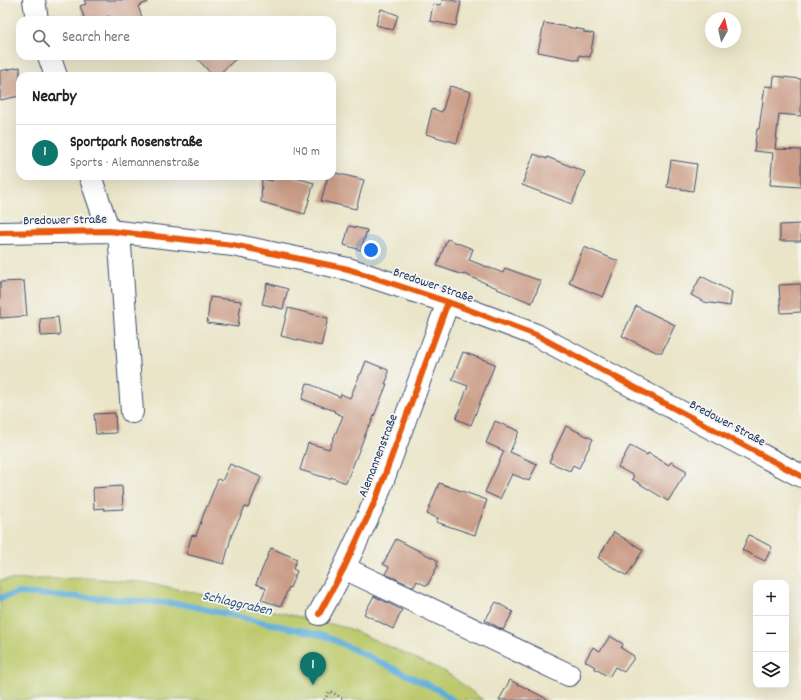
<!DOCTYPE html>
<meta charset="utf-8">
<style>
:root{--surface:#fff;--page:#f2f2f2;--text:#222;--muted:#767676;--line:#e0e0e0;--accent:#0f766e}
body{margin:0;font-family:Dekko,sans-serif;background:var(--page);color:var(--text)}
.controls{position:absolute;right:12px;bottom:12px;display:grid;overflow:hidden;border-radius:8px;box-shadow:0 4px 16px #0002}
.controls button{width:36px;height:36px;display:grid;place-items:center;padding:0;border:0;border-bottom:1px solid var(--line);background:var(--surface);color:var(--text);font:20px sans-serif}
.compass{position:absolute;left:705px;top:12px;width:36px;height:36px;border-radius:50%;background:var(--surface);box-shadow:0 4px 16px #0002;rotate:8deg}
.you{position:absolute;left:371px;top:250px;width:14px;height:14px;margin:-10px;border:3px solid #fff;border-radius:50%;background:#1a73e8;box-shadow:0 0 0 6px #1a73e833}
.badge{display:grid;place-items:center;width:26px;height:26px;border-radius:50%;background:var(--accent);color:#fff;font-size:13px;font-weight:700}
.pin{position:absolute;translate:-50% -33px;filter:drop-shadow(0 1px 2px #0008)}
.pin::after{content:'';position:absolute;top:21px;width:14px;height:12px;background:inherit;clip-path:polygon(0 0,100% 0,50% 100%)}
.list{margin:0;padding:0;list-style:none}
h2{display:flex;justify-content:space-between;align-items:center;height:52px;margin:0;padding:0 16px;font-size:17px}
h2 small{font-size:13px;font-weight:400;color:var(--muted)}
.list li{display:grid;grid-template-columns:26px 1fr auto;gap:12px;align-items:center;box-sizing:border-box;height:56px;padding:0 16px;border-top:1px solid var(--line)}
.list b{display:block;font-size:15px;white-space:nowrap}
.list p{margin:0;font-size:13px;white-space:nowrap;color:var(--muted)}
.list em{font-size:13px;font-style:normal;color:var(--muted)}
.icon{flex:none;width:22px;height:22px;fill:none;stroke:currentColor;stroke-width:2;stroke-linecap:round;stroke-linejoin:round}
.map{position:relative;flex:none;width:801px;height:700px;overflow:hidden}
.search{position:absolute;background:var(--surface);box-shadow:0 4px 16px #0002;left:16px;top:16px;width:320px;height:44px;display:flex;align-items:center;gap:10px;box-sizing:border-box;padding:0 14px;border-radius:12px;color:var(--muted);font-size:15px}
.panel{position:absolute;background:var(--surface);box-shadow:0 4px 16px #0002;left:16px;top:72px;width:320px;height:108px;border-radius:12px}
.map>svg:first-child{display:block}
.green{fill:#bcc96b;stroke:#6c7c64}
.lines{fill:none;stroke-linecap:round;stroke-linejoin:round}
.stream{stroke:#5cadd7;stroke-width:6}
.building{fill:#cb9d88}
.minor-casing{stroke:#3a4a6e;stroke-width:24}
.path{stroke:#3a4a6e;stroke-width:2.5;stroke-dasharray:1 3;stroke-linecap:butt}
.minor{stroke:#fff;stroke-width:22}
.cycleway-casing{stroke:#f6f6f2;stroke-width:8}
.cycleway{stroke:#e8590c;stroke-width:6}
.labels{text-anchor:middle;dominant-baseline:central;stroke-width:3.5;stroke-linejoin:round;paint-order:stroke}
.street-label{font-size:13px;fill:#1b2f5e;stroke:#f6f6f2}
.water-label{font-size:14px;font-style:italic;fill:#2e5582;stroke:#f6f6f2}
</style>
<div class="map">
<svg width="801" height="700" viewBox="0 0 801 700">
<rect width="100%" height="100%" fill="#f6f6f2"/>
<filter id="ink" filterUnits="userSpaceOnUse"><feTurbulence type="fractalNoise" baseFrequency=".025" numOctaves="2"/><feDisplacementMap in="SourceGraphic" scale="8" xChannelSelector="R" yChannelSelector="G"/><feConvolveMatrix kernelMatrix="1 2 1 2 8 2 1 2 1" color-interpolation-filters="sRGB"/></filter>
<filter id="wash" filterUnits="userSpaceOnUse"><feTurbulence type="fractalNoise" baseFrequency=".012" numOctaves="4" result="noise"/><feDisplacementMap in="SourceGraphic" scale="16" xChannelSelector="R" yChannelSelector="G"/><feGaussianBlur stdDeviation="0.9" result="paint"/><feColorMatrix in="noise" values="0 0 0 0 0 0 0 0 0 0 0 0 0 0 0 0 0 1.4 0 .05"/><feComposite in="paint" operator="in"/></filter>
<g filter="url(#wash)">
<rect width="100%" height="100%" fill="#eae5c8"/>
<path class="green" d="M89 578 151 583 348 628 446 672 483 700H0V580Z"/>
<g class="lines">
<path class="stream" d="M0 598 19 593 182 604 325 636 439 690 453 700"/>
</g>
<g id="blocks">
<path class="building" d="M84 0H147L148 2 138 6 143 20H112L109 16 99 20H85L80 6 86 4Z
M442 0H450L461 2 456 26 430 21 433 4 441 5Z
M381 9 398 15 393 30 376 25Z
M544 23 584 30V32L594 34 590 57 579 55V60L538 52Z
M195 56H239L217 76H213Z
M20 67V96L0 100V71Z
M774 76 801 79V116L779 114 775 149 801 150V187L770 185 773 153 754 151 757 129H759L765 86 773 87Z
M450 86 471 92 457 143 426 134 432 109 442 112Z
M534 154 547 159V157L585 172 572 204 522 185Z
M671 160 697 164 693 191 667 187Z
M332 172 364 180 356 209 321 201 328 176H332Z
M274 176H293L296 178 314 183 305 214 261 202 262 179 272 181Z
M801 224V241H780V225Z
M349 226 367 230 361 250 344 245Z
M447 239 473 249 469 260 503 273 505 268 541 281 532 303 497 289V288L464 274 463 275 437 266Z
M584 247 618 261 603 297 569 283Z
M701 276 732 292 730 306 704 302 691 295Z
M24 281 27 316 0 318V282Z
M267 283 288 289 283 309 262 304Z
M801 284V312L781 313 779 285Z
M210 297 241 301 238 327 207 323Z
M636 306 675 325 662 352H656L622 336Z
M288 308 328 318 321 346 281 336Z
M58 317 60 335 41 336 40 319Z
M463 352 495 364 471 425 456 419 468 386 452 380Z
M366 361 388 370V377L385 384H387L370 426 369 425 346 483 331 477 330 479 300 470 308 443 329 449 343 416 334 412 335 411 302 399 307 383 340 397 341 394 350 398 360 374H361Z
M115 413 116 433 96 434 94 414Z
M495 421 519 431 510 452 537 464 529 481 512 474 500 499 485 492 504 451 486 443Z
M566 426 593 439 579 468 573 465 570 471 549 462Z
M630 446 647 455 648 453 669 465 671 462 687 471 668 501 632 479 634 476 618 467Z
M230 464 261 477 248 508 245 507 232 534 224 564 186 554 192 535 196 536 203 516 218 479 222 481Z
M439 483 487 500 475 535 436 522 438 518 427 514Z
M122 486 123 509 104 510V508L94 509 93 488Z
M614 532 643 550 627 576 598 558Z
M749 535 772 547 765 561 742 550Z
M396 539 437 560V567L427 586 417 581 414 587 385 574 389 567 383 564Z
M271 548 297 559 293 569 297 571 290 588 289 587 281 606 261 600 266 588 256 584Z
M374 596 402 610 393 629 364 614Z
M496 602 513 612 503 630 485 620Z
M610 636 623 644 621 648 634 656 633 658H634L624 672 615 667 609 677 594 668 595 667 585 661 593 647 600 651Z
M510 680 549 700H499Z"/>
</g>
</g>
<g filter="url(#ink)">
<use href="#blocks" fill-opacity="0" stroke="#3a4a6e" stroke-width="1"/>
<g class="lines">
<defs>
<path id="minor" d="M34 0 37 20
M49 56 56 76
M90 176 109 231
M119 232 132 412
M0 233 109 231 233 245 348 269 448 302 536 335 801 476
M344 568 569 675
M319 614 344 568 376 499 448 302"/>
</defs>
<use href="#minor" class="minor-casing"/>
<path class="path" d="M324 700 330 691 345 700"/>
<use href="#minor" class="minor"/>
<defs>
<path id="cycleway" d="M0 233 109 231 233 245 348 269 448 302 536 335 801 476
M319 614 344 568 376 499 448 302"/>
</defs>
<use href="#cycleway" class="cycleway-casing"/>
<use href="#cycleway" class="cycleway"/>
</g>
</g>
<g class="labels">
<g class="street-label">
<text transform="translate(65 221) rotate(-1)">Bredower Straße</text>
<text transform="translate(433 286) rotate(19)">Bredower Straße</text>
<text transform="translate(727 424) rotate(28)">Bredower Straße</text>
<text transform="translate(379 456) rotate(-69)">Alemannenstraße</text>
</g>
<g class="water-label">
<text transform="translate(237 604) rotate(13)">Schlaggraben</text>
</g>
</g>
</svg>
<div class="controls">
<button>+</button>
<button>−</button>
<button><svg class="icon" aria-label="layers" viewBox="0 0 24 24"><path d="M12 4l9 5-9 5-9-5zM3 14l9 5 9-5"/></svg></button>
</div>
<svg class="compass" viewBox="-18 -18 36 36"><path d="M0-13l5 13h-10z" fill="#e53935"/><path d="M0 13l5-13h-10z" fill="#767676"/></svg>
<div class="you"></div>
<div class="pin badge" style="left:313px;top:685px">1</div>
<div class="search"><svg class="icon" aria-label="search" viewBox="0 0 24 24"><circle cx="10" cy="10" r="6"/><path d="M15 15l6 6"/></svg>Search here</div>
<section class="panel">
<h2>Nearby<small></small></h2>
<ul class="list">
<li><span class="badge">1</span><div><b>Sportpark Rosenstraße</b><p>Sports · Alemannenstraße</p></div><em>140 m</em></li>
</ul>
</section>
</div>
